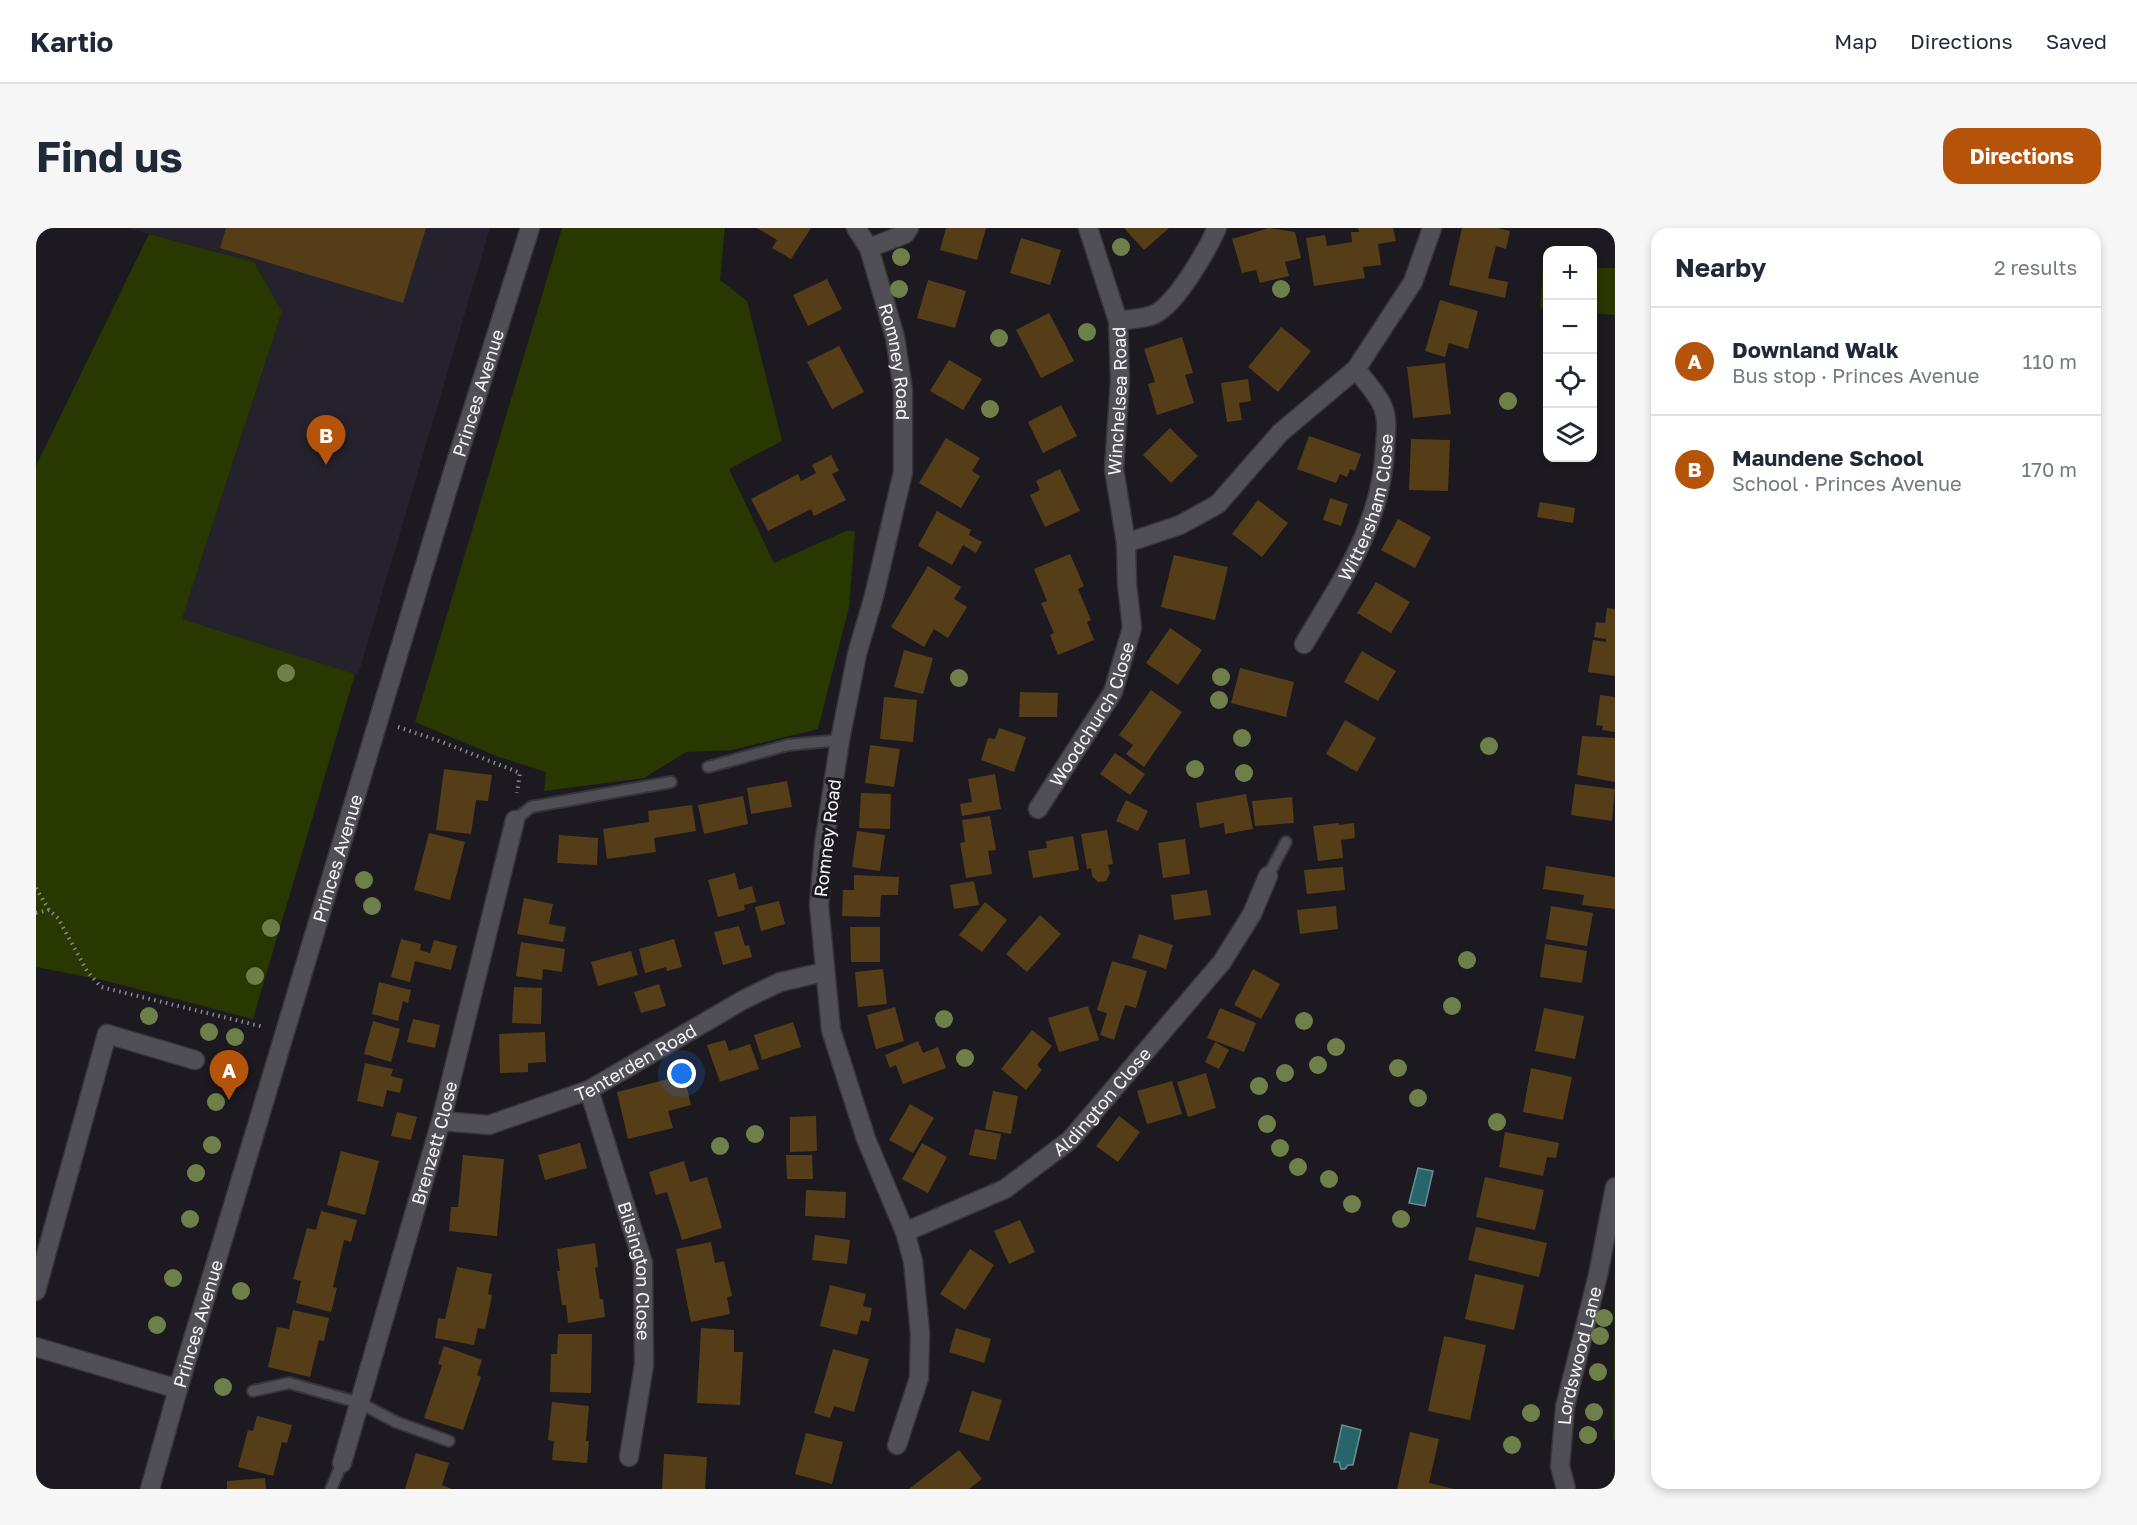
<!DOCTYPE html>
<meta charset="utf-8">
<style>
:root{--surface:#fff;--page:#f6f6f7;--text:#1f2937;--muted:#747a83;--line:#e0e1e3;--accent:#b45309}
body{margin:0;font-family:"Golos Text",sans-serif;background:var(--page);color:var(--text)}
.controls{position:absolute;right:18px;top:18px;display:grid;overflow:hidden;border-radius:12px;box-shadow:0 3px 9px #0003}
.controls button{width:54px;height:54px;display:grid;place-items:center;padding:0;border:0;border-bottom:2px solid var(--line);background:var(--surface);color:var(--text);font:30px sans-serif}
.you{position:absolute;left:646px;top:846px;width:21px;height:21px;margin:-15px;border:4px solid #fff;border-radius:50%;background:#1a73e8;box-shadow:0 0 0 9px #1a73e833}
.badge{display:grid;place-items:center;width:39px;height:39px;border-radius:50%;background:var(--accent);color:#fff;font-size:20px;font-weight:700}
.pin{position:absolute;translate:-50% -50px;filter:drop-shadow(0 2px 3px #0008)}
.pin::after{content:'';position:absolute;top:32px;width:21px;height:18px;background:inherit;clip-path:polygon(0 0,100% 0,50% 100%)}
.list{margin:0;padding:0;list-style:none}
h2{display:flex;justify-content:space-between;align-items:center;height:78px;margin:0;padding:0 24px;font-size:26px}
h2 small{font-size:20px;font-weight:400;color:var(--muted)}
.list li{display:grid;grid-template-columns:39px 1fr auto;gap:18px;align-items:center;box-sizing:border-box;height:108px;padding:0 24px;border-top:2px solid var(--line)}
.list b{display:block;font-size:22px;white-space:nowrap}
.list p{margin:0;font-size:20px;white-space:nowrap;color:var(--muted)}
.list em{font-size:20px;font-style:normal;color:var(--muted)}
.icon{flex:none;width:33px;height:33px;fill:none;stroke:currentColor;stroke-width:2;stroke-linecap:round;stroke-linejoin:round}
.map{position:relative;flex:none;width:1579px;height:1261px;overflow:hidden;border-radius:18px}
header{display:flex;align-items:center;gap:36px;box-sizing:border-box;height:84px;padding:0 30px;background:var(--surface);border-bottom:2px solid var(--line)}
header strong{font-size:28px}
nav{display:flex;gap:33px;margin-inline-start:auto;font-size:21px}
.intro{display:flex;align-items:center;justify-content:space-between;box-sizing:border-box;height:144px;padding:0 36px}
h1{margin:0;font-size:42px}
.button{padding:15px 27px;border-radius:18px;background:var(--accent);color:#fff;font-size:21px;font-weight:700}
main{display:flex;gap:36px;padding:0 36px}
aside{flex:1;background:var(--surface);border-radius:18px;box-shadow:0 3px 9px #0003}
.map>svg:first-child{display:block}
.built{fill:#25222e}
.green{fill:#293700}
.water{fill:#27656b;stroke:#659095;stroke-width:1.5}
.building{fill:#553d17}
.lines{fill:none;stroke-linecap:round;stroke-linejoin:round}
.lane-casing{stroke:#36353a;stroke-width:14}
.street-casing{stroke:#36353a;stroke-width:21}
.secondary-casing{stroke:#36353a;stroke-width:21}
.path{stroke:#8a888d;stroke-width:4;stroke-dasharray:1.5 4.5;stroke-linecap:butt}
.lane{stroke:#514f56;stroke-width:10}
.street{stroke:#514f56;stroke-width:18}
.secondary{stroke:#514f56;stroke-width:18}
.tree{fill:#6e7f49}
.labels{text-anchor:middle;dominant-baseline:central;stroke-width:6;stroke-linejoin:round;paint-order:stroke}
.street-label{font-size:18px;fill:#f5f4f8;stroke:#1c1a20}
</style>
<header>
<strong>Kartio</strong>
<nav><a>Map</a><a>Directions</a><a>Saved</a></nav>
</header>
<div class="intro"><h1>Find us</h1><a class="button">Directions</a></div>
<main>
<div class="map">
<svg width="1579" height="1261" viewBox="0 0 1579 1261">
<rect width="100%" height="100%" fill="#1c1a20"/>
<path class="built" d="M91 0H454L322 447 146 391 246 83 218 34Z"/>
<path class="green" d="M526 0H689L684 52 711 73 746 213 693 241 738 335 810 303H819L813 379 782 501 696 522 650 524 608 550 508 563 510 544 463 529 379 494Z
M113 6 218 34 246 83 146 391 319 446 217 791 66 752 0 739V238Z
M1507 38 1511 39V81L1504 80Z
M1557 40H1579V87L1557 85Z
M1579 1057V1213L1577 1211Z"/>
<path class="water" d="M1382 940 1397 943 1389 978 1373 975Z
M1306 1197 1325 1202 1317 1237H1312L1309 1241H1305L1303 1234H1298Z"/>
<path class="building" d="M190 0H390L367 75 184 20Z
M721 0H775L755 31 736 20 741 12Z
M910 0H950L941 32 904 22Z
M1088 0H1133L1108 22Z
M1233 0 1259 4 1265 30 1249 34 1253 48 1224 55 1220 42 1206 45 1196 11Z
M1322 0H1357L1360 13 1342 16 1345 37 1327 39 1329 50 1278 58 1270 10 1289 7 1291 18 1316 14 1315 4H1323Z
M1426 0H1461L1474 3 1470 21 1460 18 1452 50 1472 54 1469 70 1413 57Z
M985 10 1025 22 1014 57 974 45Z
M791 51 806 81 772 98 757 67Z
M892 52 930 63 919 100 881 90Z
M1404 72 1442 83 1432 121 1413 115 1409 129 1389 123Z
M1013 85 1038 133 1005 150 980 102Z
M1245 99 1275 123 1242 164 1212 139Z
M1146 109 1157 145 1149 147 1158 175 1121 187 1112 156 1119 154 1108 121Z
M803 118 828 164 796 181 771 134Z
M913 132 946 151 927 182 894 163Z
M1409 135 1415 186 1377 190 1371 139Z
M1212 151 1215 173 1203 175 1206 192 1191 194 1185 155Z
M1025 177 1041 208 1007 225 992 194Z
M1134 200 1162 228 1135 255 1107 227Z
M1273 208 1325 226 1319 243 1314 241 1311 249 1304 246 1300 255 1261 241Z
M910 210 944 230 936 243 944 248 925 280 883 255Z
M1375 211 1414 212 1412 263 1373 262Z
M795 227 803 243 796 246 810 272 778 288 775 281 732 303 715 271 762 246 765 253 780 245 776 237Z
M1024 241 1044 283 1009 299 994 267 1004 262 1000 253Z
M1294 270 1312 276 1305 298 1287 292Z
M1222 272 1252 295 1226 329 1196 306Z
M1504 274 1539 280 1537 295 1501 289Z
M901 283 935 302 933 307 946 314 940 325 927 317 916 337 882 318Z
M1362 291 1395 309 1379 340 1345 322Z
M1034 326 1048 358 1042 361 1055 392 1051 394 1058 412 1022 427 1014 407 1018 405 1005 375 1011 373 998 341Z
M1138 327 1192 339 1179 392 1125 379Z
M892 338 925 359 918 371 931 379 912 410 898 401 888 419 855 399Z
M1340 354 1374 374 1355 405 1321 385Z
M1571 380 1579 381V448L1552 444 1557 412 1570 414V411L1558 409 1560 394 1569 395Z
M1134 400 1166 422 1142 457 1110 435Z
M868 422 897 430 887 466 858 459Z
M1326 423 1360 443 1342 473 1308 454Z
M1204 440 1258 454 1250 489 1195 475Z
M1115 462 1146 484 1108 539 1090 526 1097 517 1083 507Z
M984 464 1022 465 1021 489H983Z
M1564 467 1579 469V504L1566 502 1567 498 1560 497Z
M848 469 881 472 877 514 844 511Z
M1309 492 1340 510 1321 544 1290 526Z
M963 500 990 509 978 544 945 532 952 510 959 511Z
M1546 508 1579 510V554L1541 547Z
M834 517 864 521 858 559 829 555Z
M1079 525 1109 546 1094 567 1064 546Z
M408 541 456 547 452 573 440 572 435 606 400 602Z
M959 546 965 581 926 588 924 576 936 574 932 551Z
M751 553 756 579 715 586 711 560Z
M1539 556 1579 561 1576 593 1535 587Z
M825 565 855 566 854 601 823 600Z
M1210 566 1217 601 1189 606 1188 595 1164 600 1160 575Z
M707 568 712 596 668 606 662 577Z
M1256 569 1258 595 1219 598 1216 573Z
M1090 572 1112 583 1102 603 1080 593Z
M656 577 660 603 618 610 620 624 571 631 567 601 613 594 612 583Z
M954 588 960 622 952 623 956 646 930 650 924 615 929 614 926 592Z
M1303 595V597L1318 595 1319 610 1305 612 1307 630 1282 633 1277 598Z
M1071 602 1077 636 1072 637 1074 645 1070 653 1062 654 1056 648 1055 640 1051 641 1045 606Z
M821 603 849 607 844 643 816 639Z
M393 605 429 614 414 672 378 662Z
M523 607 562 610 561 637 521 635Z
M1037 608 1043 642 997 650 992 623 1011 620 1010 613Z
M1149 611 1154 646 1127 650 1122 615Z
M1510 638 1579 649V681L1546 677 1548 667 1507 661Z
M1307 639 1309 662 1271 666 1268 642Z
M699 645 703 662 716 658 720 674 708 677 709 682 682 689 672 652Z
M818 647 863 649 862 667H845L844 689 806 688 807 662H818Z
M938 653 943 677 918 681 914 657Z
M1171 662 1175 687 1138 692 1135 667Z
M488 670 517 676 513 696 530 699 527 714 481 706Z
M743 673 749 696 725 703 719 679Z
M949 674 971 692 946 724 923 707Z
M1300 678 1302 701 1264 706 1261 682Z
M1515 678 1557 685 1551 718 1510 711Z
M1004 687 1025 706 991 744 970 726Z
M703 698 709 718 713 717 716 729 687 737 678 704Z
M814 699H844V734H815Z
M1103 706 1137 717 1130 741 1096 730Z
M365 711 385 716 384 722 394 725 398 712 421 718 415 742 379 733 374 754 355 749Z
M638 711 646 739 631 743 630 739 609 745 603 721Z
M485 714 529 721 526 744 507 741 506 752 480 748Z
M1509 716 1551 723 1546 755 1504 749Z
M595 723 602 747 562 758 555 734Z
M1076 733 1111 743 1100 780 1089 777 1078 812 1064 807 1071 785 1061 782Z
M847 741 851 776 822 779 819 744Z
M1217 741 1244 756 1225 791 1198 777Z
M343 754 375 762 372 775 367 773 362 793 336 786Z
M623 756 630 778 605 785 598 764Z
M478 759 506 760 505 796 476 795Z
M1052 778 1063 812 1023 824 1012 790Z
M859 779 868 813 840 821 831 787Z
M1184 780 1220 795 1208 824 1171 810Z
M1508 780 1548 788 1539 831 1499 823Z
M377 791 404 797 399 820 371 814Z
M337 793 364 801 355 834 328 826Z
M757 794 765 819 726 832 718 807Z
M996 802 1016 818 1001 837 1006 842 990 862 965 841Z
M509 804 510 834 492 835V844L464 845 463 806Z
M689 812 693 823 714 816 723 841 684 854 671 817Z
M882 813 887 825 902 819 910 840 867 856 860 837 854 840 849 827Z
M1179 814 1193 822 1183 841 1169 834Z
M329 835 357 841 355 848 367 851 364 865 351 862 347 879 321 873Z
M1495 840 1536 849 1527 892 1487 884Z
M1170 845 1180 880 1152 889 1141 854Z
M648 847 655 877 632 883 637 900 592 911 581 864Z
M1136 853 1146 886 1111 896 1101 863Z
M957 863 982 868 975 906 949 901Z
M874 876 898 890 877 925 853 912Z
M361 884 381 889 375 912 355 908Z
M780 888 781 923 754 924V889Z
M1083 888 1104 904 1082 934 1060 918Z
M939 901 965 906 960 932 933 927Z
M1469 904 1523 915 1520 930 1511 929 1507 948 1463 939Z
M544 915 551 940 509 952 502 927Z
M886 915 911 929 892 965 866 951Z
M305 923 343 933 329 987 291 977Z
M427 927 468 931 461 1008 413 1003 415 979H422Z
M750 927H776L777 951H751Z
M648 933 654 954 671 949 686 1000 646 1012 631 964 620 967 613 944Z
M1449 949 1508 962 1499 1002 1440 989Z
M770 962 810 964 809 990 769 988Z
M285 983 321 992 315 1014 308 1012 297 1059 301 1060 295 1084 260 1075 265 1053 257 1051 271 1000 280 1002Z
M984 992 999 1024 973 1036 958 1003Z
M1440 999 1511 1015 1503 1049 1432 1032Z
M779 1007 814 1012 811 1036 776 1032Z
M675 1014 679 1035 688 1033 696 1068 691 1069 694 1086 655 1094 640 1021Z
M559 1015 562 1039 559 1040 564 1071H567L569 1089 532 1095 530 1077H526L521 1043H524L521 1021Z
M934 1021 958 1037 929 1082 904 1066Z
M421 1039 456 1046 452 1066 456 1067 449 1101 442 1100 438 1117 399 1110 402 1090 409 1091Z
M1439 1046 1488 1057 1478 1102 1429 1091Z
M794 1057 830 1066 827 1078 836 1080 833 1094 825 1092 821 1107 784 1098Z
M257 1082 293 1090 288 1113 283 1112 274 1149 232 1139 241 1099 253 1101Z
M665 1100 698 1102V1124H707L704 1177 661 1175Z
M920 1100 955 1111 948 1135 913 1124Z
M522 1106H556L555 1165 514 1164 515 1126H521Z
M1408 1108 1450 1117 1434 1192 1392 1183Z
M408 1118 446 1132 441 1147 445 1149 427 1202 388 1190 406 1137 402 1136Z
M797 1121 833 1131 818 1184 798 1178 794 1190 778 1185Z
M936 1163 966 1172 953 1213 923 1204Z
M516 1174 553 1178 550 1213H553L551 1235 516 1232 518 1213 512 1212Z
M221 1188 256 1197 251 1215 246 1214 237 1248 202 1239 212 1202 217 1203Z
M1374 1204 1403 1211 1393 1255 1418 1261H1361Z
M770 1205 807 1214 796 1256 759 1246Z
M923 1222 946 1251 933 1261H873Z
M380 1225 413 1235 406 1257 416 1261H369Z
M628 1226 671 1229 669 1261H626Z
M229 1250 230 1261H191V1253Z"/>
<g class="lines">
<defs>
<path id="lane" d="M672 539 752 517 804 512
M479 592 495 579 635 554
M1232 648 1250 614
M217 1163 253 1155 324 1175 360 1194 413 1213
M295 1261 306 1235"/>
<g id="street">
<path id="s1" d="M820 0 833 20 859 109 867 162V244L838 368 821 426 804 512 788 616 783 677 795 802 830 911 869 1004 877 1033 884 1105 883 1150 861 1217"/>
<path d="M833 20 869 6 873 0"/>
<path d="M1082 93C1093 91 1109 91 1119 86 1141 75 1171 22 1181 0"/>
<path d="M1090 315 1144 297 1182 276 1244 205 1320 141 1377 54 1396 0"/>
<path id="s2" d="M1268 416C1306 352 1346 296 1349 219 1350 205 1352 192 1347 179 1341 165 1329 153 1320 141"/>
<path id="s3" d="M1002 581 1077 464 1096 400 1091 356 1090 315 1078 241 1084 152 1082 93 1052 0"/>
<path id="s4" d="M553 862 607 1035 608 1137 593 1229"/>
<path id="s5" d="M405 893 453 897 553 862 707 772 744 754 788 744"/>
<path id="s6" d="M869 1004 969 961 1034 912 1186 734 1216 686 1232 648"/>
<path d="M0 1063 71 806 159 832"/>
<path d="M0 1119 142 1161"/>
<path id="s7" d="M306 1235 405 893 479 592"/>
</g>
<g id="secondary">
<path id="s8" d="M114 1261 142 1161 415 250 494 0"/>
<path id="s9" d="M1530 1261 1524 1238 1529 1179 1562 1047 1579 959"/>
</g>
</defs>
<use href="#lane" class="lane-casing"/>
<use href="#street" class="street-casing"/>
<use href="#secondary" class="secondary-casing"/>
<path class="path" d="M362 499 406 514 484 545 481 565
M0 660 13 682 22 690 51 743 65 759 228 799
M0 685 13 682"/>
<use href="#lane" class="lane"/>
<use href="#street" class="street"/>
<use href="#secondary" class="secondary"/>
</g>
<g class="tree">
<circle cx="1085" cy="19" r="9"/>
<circle cx="865" cy="29" r="9"/>
<circle cx="863" cy="61" r="9"/>
<circle cx="1245" cy="61" r="9"/>
<circle cx="1051" cy="104" r="9"/>
<circle cx="963" cy="110" r="9"/>
<circle cx="1472" cy="173" r="9"/>
<circle cx="954" cy="181" r="9"/>
<circle cx="250" cy="445" r="9"/>
<circle cx="1185" cy="449" r="9"/>
<circle cx="923" cy="450" r="9"/>
<circle cx="1183" cy="472" r="9"/>
<circle cx="1206" cy="510" r="9"/>
<circle cx="1453" cy="518" r="9"/>
<circle cx="1159" cy="541" r="9"/>
<circle cx="1208" cy="545" r="9"/>
<circle cx="328" cy="652" r="9"/>
<circle cx="336" cy="678" r="9"/>
<circle cx="235" cy="700" r="9"/>
<circle cx="1431" cy="732" r="9"/>
<circle cx="219" cy="748" r="9"/>
<circle cx="1416" cy="778" r="9"/>
<circle cx="113" cy="788" r="9"/>
<circle cx="908" cy="791" r="9"/>
<circle cx="1268" cy="793" r="9"/>
<circle cx="173" cy="804" r="9"/>
<circle cx="199" cy="809" r="9"/>
<circle cx="1300" cy="819" r="9"/>
<circle cx="929" cy="830" r="9"/>
<circle cx="1282" cy="837" r="9"/>
<circle cx="1362" cy="840" r="9"/>
<circle cx="1249" cy="845" r="9"/>
<circle cx="1223" cy="858" r="9"/>
<circle cx="1382" cy="870" r="9"/>
<circle cx="180" cy="874" r="9"/>
<circle cx="1461" cy="894" r="9"/>
<circle cx="1231" cy="896" r="9"/>
<circle cx="719" cy="906" r="9"/>
<circle cx="176" cy="917" r="9"/>
<circle cx="684" cy="918" r="9"/>
<circle cx="1244" cy="920" r="9"/>
<circle cx="1262" cy="939" r="9"/>
<circle cx="160" cy="945" r="9"/>
<circle cx="1293" cy="951" r="9"/>
<circle cx="1316" cy="976" r="9"/>
<circle cx="154" cy="991" r="9"/>
<circle cx="1365" cy="991" r="9"/>
<circle cx="137" cy="1050" r="9"/>
<circle cx="205" cy="1063" r="9"/>
<circle cx="1568" cy="1090" r="9"/>
<circle cx="121" cy="1097" r="9"/>
<circle cx="1564" cy="1108" r="9"/>
<circle cx="1562" cy="1144" r="9"/>
<circle cx="187" cy="1159" r="9"/>
<circle cx="1558" cy="1184" r="9"/>
<circle cx="1495" cy="1185" r="9"/>
<circle cx="1552" cy="1207" r="9"/>
<circle cx="1476" cy="1217" r="9"/>
</g>
<g class="labels">
<g class="street-label">
<text stroke="none"><textPath href="#s1" startOffset="141">Romney Road</textPath></text>
<text stroke="none"><textPath href="#s8" startOffset="1144">Princes Avenue</textPath></text>
<text stroke="none"><textPath href="#s3" startOffset="434">Winchelsea Road</textPath></text>
<text stroke="none"><textPath href="#s2" startOffset="152">Wittersham Close</textPath></text>
<text stroke="none"><textPath href="#s3" startOffset="110">Woodchurch Close</textPath></text>
<text transform="translate(791 610) rotate(-83)">Romney Road</text>
<text stroke="none"><textPath href="#s8" startOffset="658">Princes Avenue</textPath></text>
<text stroke="none"><textPath href="#s5" startOffset="208">Tenterden Road</textPath></text>
<text stroke="none"><textPath href="#s6" startOffset="240">Aldington Close</textPath></text>
<text stroke="none"><textPath href="#s7" startOffset="333">Brenzett Close</textPath></text>
<text stroke="none"><textPath href="#s4" startOffset="188">Bilsington Close</textPath></text>
<text stroke="none"><textPath href="#s8" startOffset="172">Princes Avenue</textPath></text>
<text stroke="none"><textPath href="#s9" startOffset="136">Lordswood Lane</textPath></text>
</g>
</g>
</svg>
<div class="controls">
<button>+</button>
<button>−</button>
<button><svg class="icon" aria-label="locate" viewBox="0 0 24 24"><circle cx="12" cy="12" r="6"/><path d="M12 2v4M12 18v4M2 12h4M18 12h4"/></svg></button>
<button><svg class="icon" aria-label="layers" viewBox="0 0 24 24"><path d="M12 4l9 5-9 5-9-5zM3 14l9 5 9-5"/></svg></button>
</div>
<div class="you"></div>
<div class="pin badge" style="left:193px;top:872px">A</div>
<div class="pin badge" style="left:290px;top:237px">B</div>
</div>
<aside>
<h2>Nearby<small>2 results</small></h2>
<ul class="list">
<li><span class="badge">A</span><div><b>Downland Walk</b><p>Bus stop · Princes Avenue</p></div><em>110 m</em></li>
<li><span class="badge">B</span><div><b>Maundene School</b><p>School · Princes Avenue</p></div><em>170 m</em></li>
</ul>
</aside>
</main>
